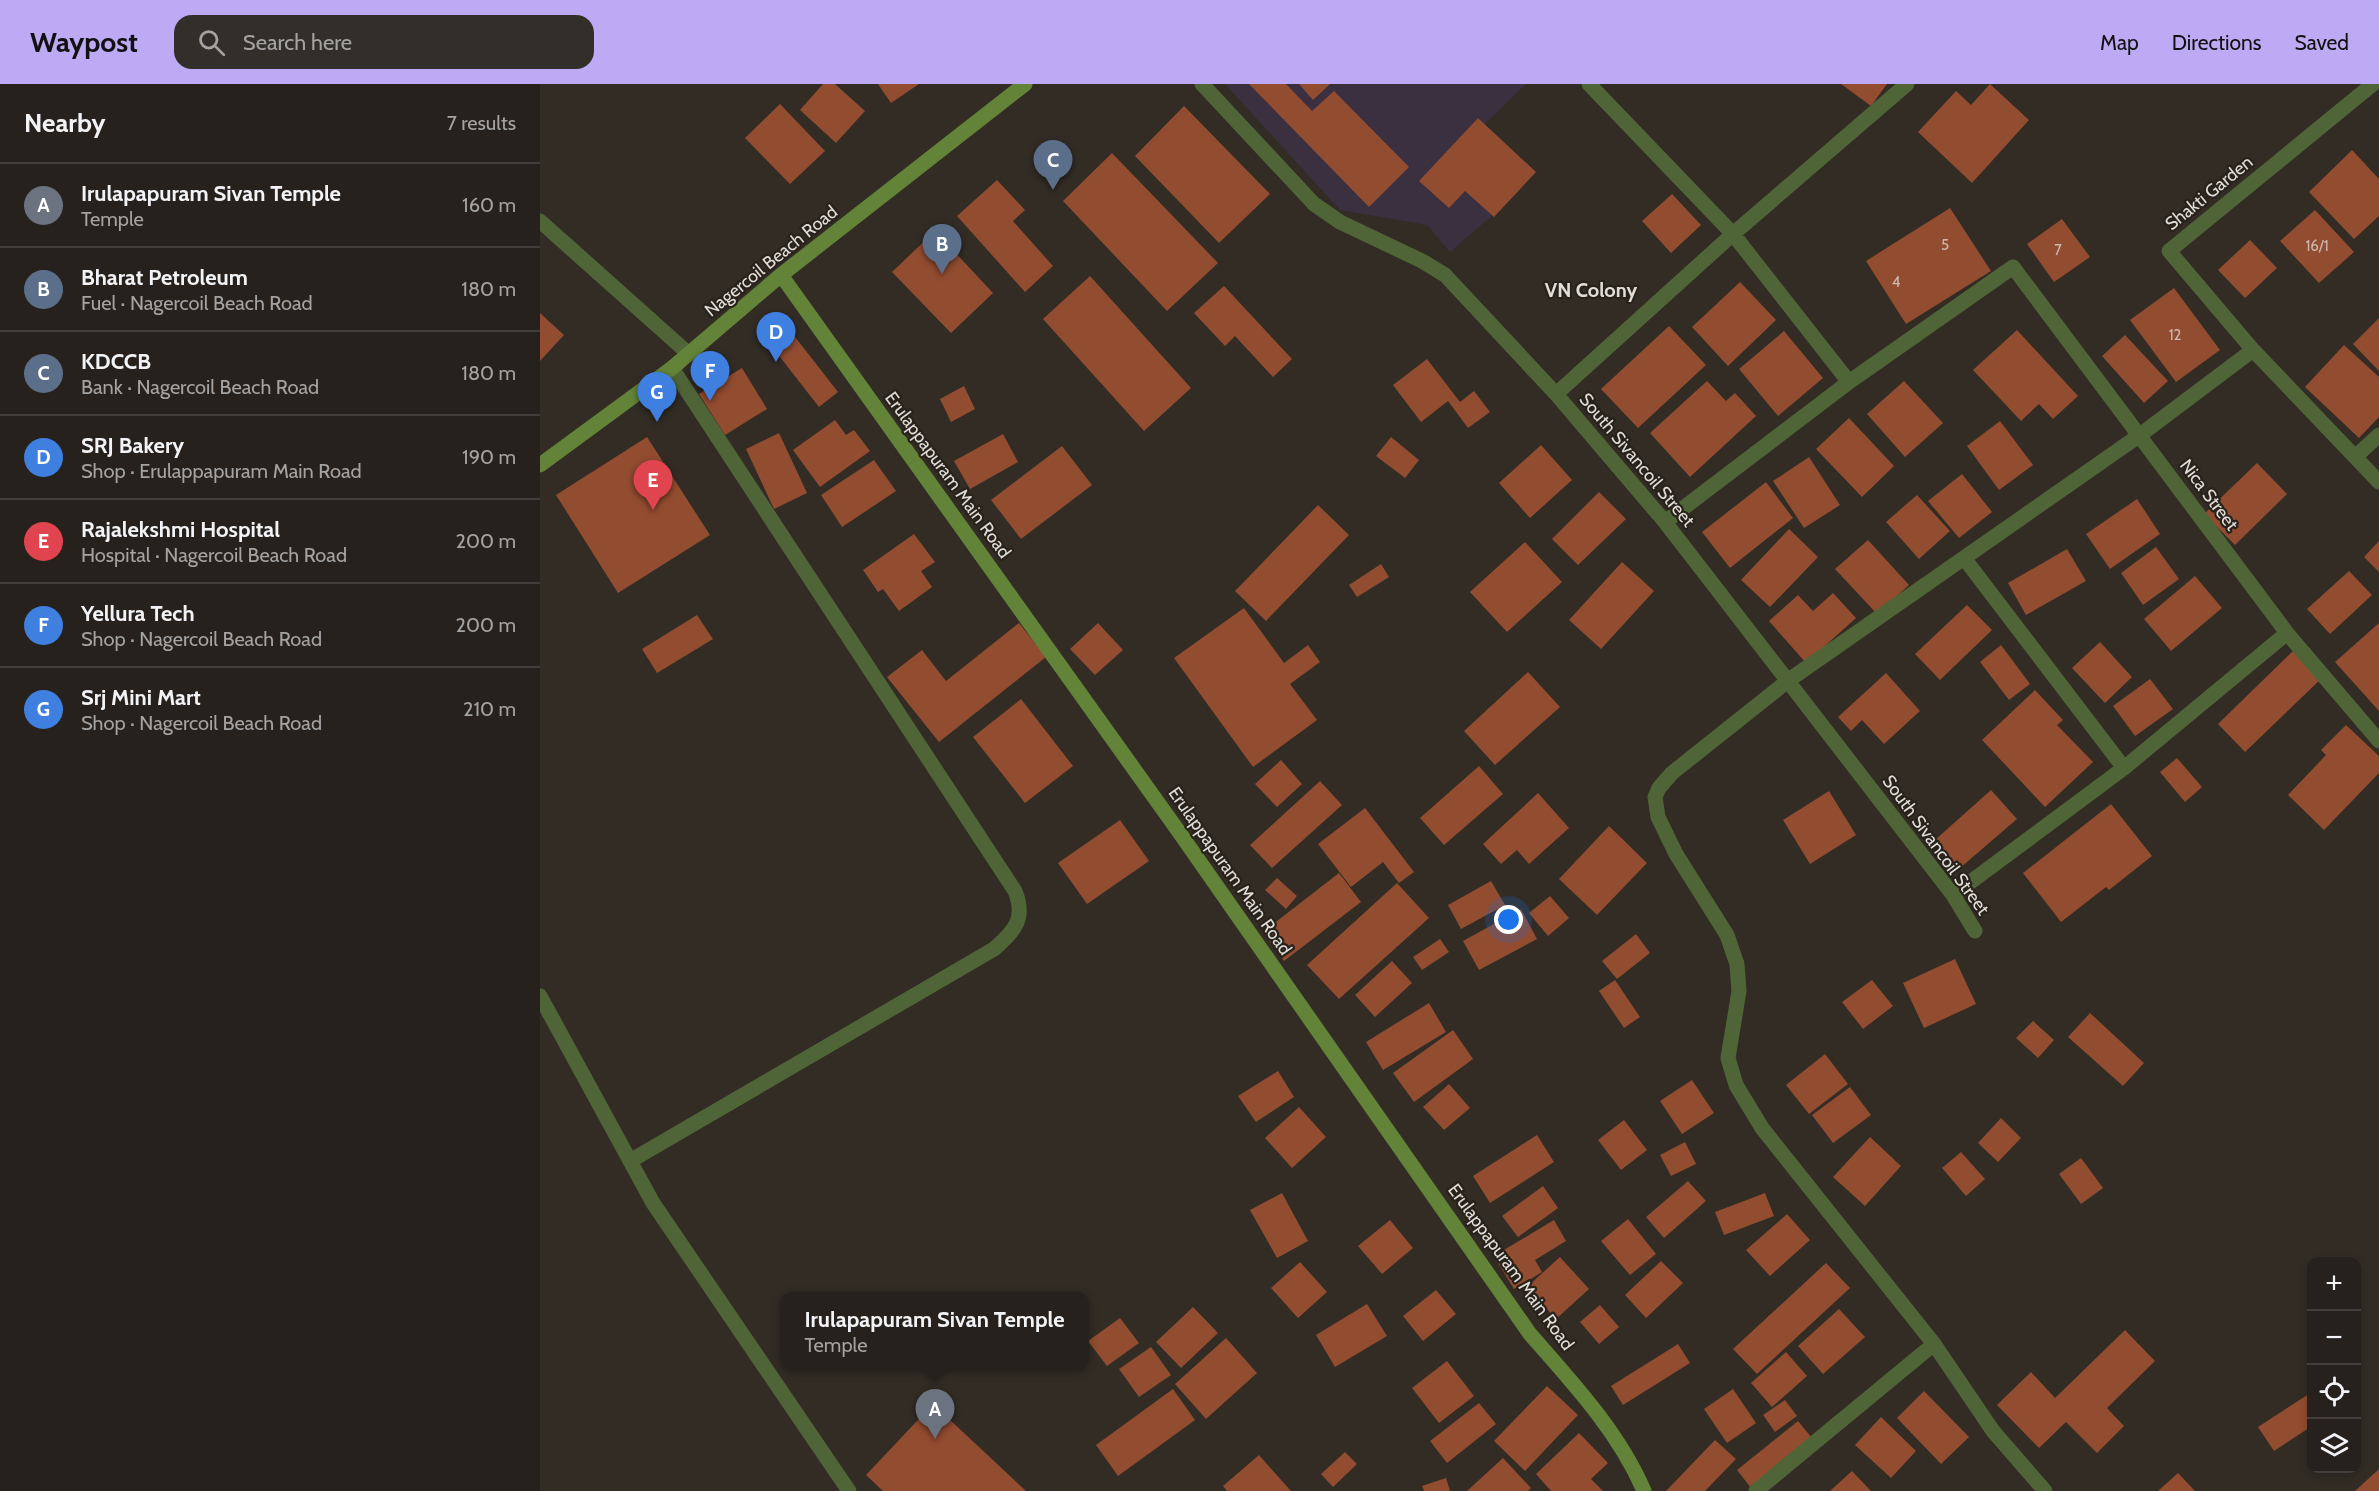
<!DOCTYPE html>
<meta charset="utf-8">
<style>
:root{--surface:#26211c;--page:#322e29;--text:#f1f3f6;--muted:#a4a3a3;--line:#423e3b;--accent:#bea9f4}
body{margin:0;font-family:Cabin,sans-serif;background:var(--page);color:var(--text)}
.controls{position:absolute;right:18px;bottom:18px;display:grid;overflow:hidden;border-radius:12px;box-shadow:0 3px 9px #0003}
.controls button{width:54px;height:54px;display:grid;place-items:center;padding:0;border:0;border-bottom:2px solid var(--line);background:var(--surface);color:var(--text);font:30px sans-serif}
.you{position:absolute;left:969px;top:836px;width:21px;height:21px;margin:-15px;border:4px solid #fff;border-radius:50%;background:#1a73e8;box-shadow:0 0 0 9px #1a73e833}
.badge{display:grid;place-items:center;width:39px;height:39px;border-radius:50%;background:var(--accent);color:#fff;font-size:20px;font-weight:700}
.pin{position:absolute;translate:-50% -50px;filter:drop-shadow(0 2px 3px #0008)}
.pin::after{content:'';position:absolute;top:32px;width:21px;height:18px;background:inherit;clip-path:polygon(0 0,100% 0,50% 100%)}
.popup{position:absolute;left:240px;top:1208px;width:309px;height:78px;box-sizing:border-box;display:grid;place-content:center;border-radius:12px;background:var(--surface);filter:drop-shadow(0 2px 4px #0005);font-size:20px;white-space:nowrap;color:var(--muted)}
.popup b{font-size:22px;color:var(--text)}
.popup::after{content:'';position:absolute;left:50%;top:100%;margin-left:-12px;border:12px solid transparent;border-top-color:var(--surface)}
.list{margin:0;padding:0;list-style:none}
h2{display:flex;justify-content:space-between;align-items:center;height:78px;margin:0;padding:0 24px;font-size:26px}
h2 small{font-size:20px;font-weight:400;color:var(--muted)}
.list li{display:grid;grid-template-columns:39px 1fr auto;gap:18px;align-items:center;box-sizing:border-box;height:84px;padding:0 24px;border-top:2px solid var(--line)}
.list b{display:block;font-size:22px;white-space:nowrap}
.list p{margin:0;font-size:20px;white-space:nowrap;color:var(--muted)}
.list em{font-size:20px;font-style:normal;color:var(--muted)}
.icon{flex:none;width:33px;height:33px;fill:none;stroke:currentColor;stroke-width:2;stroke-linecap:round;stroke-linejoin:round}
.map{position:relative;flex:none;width:1839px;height:1407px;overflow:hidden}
header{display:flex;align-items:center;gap:36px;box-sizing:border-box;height:84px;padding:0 30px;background:var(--accent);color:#111}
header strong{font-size:28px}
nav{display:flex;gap:33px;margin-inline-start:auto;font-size:21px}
.search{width:420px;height:54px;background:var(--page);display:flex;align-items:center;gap:15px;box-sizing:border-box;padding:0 21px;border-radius:18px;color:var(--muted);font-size:22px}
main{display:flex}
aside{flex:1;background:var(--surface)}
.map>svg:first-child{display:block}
.industrial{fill:#3a3040}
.building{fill:#924c30}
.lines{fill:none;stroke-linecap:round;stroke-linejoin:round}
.street{stroke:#506537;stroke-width:15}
.secondary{stroke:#638438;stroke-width:15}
.labels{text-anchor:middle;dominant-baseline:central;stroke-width:4.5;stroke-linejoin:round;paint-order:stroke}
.number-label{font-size:15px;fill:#cdb9af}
.street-label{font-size:18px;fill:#e1ddd9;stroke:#28221b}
.neighbourhood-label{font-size:20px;font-weight:bold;fill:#e1ddd9;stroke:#28221b}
</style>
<header>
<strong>Waypost</strong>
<div class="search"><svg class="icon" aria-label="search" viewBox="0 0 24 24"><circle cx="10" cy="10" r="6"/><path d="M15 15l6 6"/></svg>Search here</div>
<nav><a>Map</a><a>Directions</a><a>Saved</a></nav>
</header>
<main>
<aside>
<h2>Nearby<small>7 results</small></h2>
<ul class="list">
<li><span class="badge" style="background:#6b7280">A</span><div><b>Irulapapuram Sivan Temple</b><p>Temple</p></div><em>160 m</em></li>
<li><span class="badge" style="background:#5c6f8a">B</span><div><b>Bharat Petroleum</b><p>Fuel · Nagercoil Beach Road</p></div><em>180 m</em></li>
<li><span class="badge" style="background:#5c6f8a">C</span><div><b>KDCCB</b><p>Bank · Nagercoil Beach Road</p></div><em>180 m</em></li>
<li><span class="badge" style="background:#3f7fe0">D</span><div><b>SRJ Bakery</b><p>Shop · Erulappapuram Main Road</p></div><em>190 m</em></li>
<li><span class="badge" style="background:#e0444e">E</span><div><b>Rajalekshmi Hospital</b><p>Hospital · Nagercoil Beach Road</p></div><em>200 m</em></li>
<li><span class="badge" style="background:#3f7fe0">F</span><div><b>Yellura Tech</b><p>Shop · Nagercoil Beach Road</p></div><em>200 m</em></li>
<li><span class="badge" style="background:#3f7fe0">G</span><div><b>Srj Mini Mart</b><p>Shop · Nagercoil Beach Road</p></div><em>210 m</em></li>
</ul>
</aside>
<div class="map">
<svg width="1839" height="1407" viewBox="0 0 1839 1407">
<rect width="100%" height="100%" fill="#322c25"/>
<path class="industrial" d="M685 0H986L926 58 976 111 910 168 887 141 800 126Z"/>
<path class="building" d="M283 0H295L325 27 296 59 260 26Z
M338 0H379L351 19Z
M709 0H746L772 27 794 7 869 83 829 123Z
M759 0H790L773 16Z
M1301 0H1347L1331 22Z
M1450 0 1489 36 1432 99 1378 48 1416 7 1431 21Z
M240 20 285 67 250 100 205 54Z
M644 22 730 110 679 159 595 72Z
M938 34 996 88 954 133 925 107 909 124 879 97Z
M1812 66 1839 95V132L1814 155 1769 108Z
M572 69 678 179 627 227 523 117Z
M457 96 485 126 473 137 513 182 485 208 417 132Z
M1132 110 1161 141 1131 169 1102 137Z
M1410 124 1451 187 1366 240 1326 177Z
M1775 126 1814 168 1779 199 1740 157Z
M1522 135 1550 173 1514 198 1487 160Z
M395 147 453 209 411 249 352 188Z
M1710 156 1737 184 1705 214 1678 186Z
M550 192 651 304 604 347 503 235Z
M1200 198 1236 236 1188 282 1152 243Z
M684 202 752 275 733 293 695 252 685 262 654 229Z
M1634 204 1680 266 1636 298 1590 236Z
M0 229 24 251 0 277Z
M1839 234V287L1813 260Z
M1129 242 1166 281 1098 344 1061 305Z
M1477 246 1538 312 1513 335 1499 320 1481 337 1433 286Z
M1244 247 1283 294 1238 332 1199 285Z
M252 249 298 308 279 323 233 264Z
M1585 251 1628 297 1604 319 1562 272Z
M1804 261 1839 293V333L1819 354 1765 303Z
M887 275 920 318 934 307 950 328 928 344 908 317 881 338 853 301Z
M202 284 227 325 185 351 159 310Z
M1167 297 1186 317 1195 309 1216 332 1150 393 1110 349Z
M1364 297 1403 339 1365 373 1327 330Z
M424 302 435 325 411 338 400 315Z
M1309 334 1354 382 1322 413 1276 365Z
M295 336 306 351 314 346 330 367 280 403 253 366Z
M1460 337 1493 381 1459 406 1427 362Z
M239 349 267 409 234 425 206 365Z
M463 350 478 378 430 405 414 377Z
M107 353 170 451 78 509 16 411Z
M851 353 879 376 865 394 836 372Z
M1001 361 1032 396 990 434 959 399Z
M522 362 552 401 481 455 451 416Z
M1269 373 1300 421 1264 444 1233 397Z
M334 376 356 407 302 443 281 411Z
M1717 379 1747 410 1695 461 1664 430Z
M1422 390 1452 428 1419 454 1388 417Z
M1226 398 1253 434 1190 484 1162 448Z
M1059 408 1086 435 1038 481 1012 455Z
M1377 411 1410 447 1379 475 1346 438Z
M1597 415 1620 450 1570 485 1546 450Z
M778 421 809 451 726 537 695 507Z
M1249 445 1278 473 1230 523 1201 496Z
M374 450 395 478 381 487 392 503 359 527 343 505 338 508 323 486Z
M1328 456 1369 501 1337 530 1295 485Z
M1839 457V488L1824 473Z
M985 458 1022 498 967 548 930 508Z
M1616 463 1639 495 1603 521 1581 489Z
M1527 465 1546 497 1486 531 1468 499Z
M1082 478 1114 507 1061 565 1029 536Z
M841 480 849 493 817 513 809 501Z
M1809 487 1832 511 1790 550 1767 525Z
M1655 492 1682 524 1631 567 1604 535Z
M1293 509 1316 534 1266 579 1229 537 1258 511 1273 527Z
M1427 521 1452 546 1400 596 1375 570Z
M704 524 744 579 768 561 780 578 750 600 777 636 713 683 634 574Z
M157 531 173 555 117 589 102 565Z
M479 539 506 573 399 658 347 593 382 566 406 597Z
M558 539 583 566 555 591 530 565Z
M1839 539V627L1795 578Z
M1560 558 1592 593 1565 619 1532 584Z
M1461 561 1490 600 1469 616 1440 578Z
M1755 565 1783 593 1705 668 1678 640Z
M988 588 1020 623 955 681 924 647Z
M1346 589 1380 627 1344 660 1322 636 1311 647 1298 633Z
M1610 595 1633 625 1595 652 1573 622Z
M1495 606 1523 636 1517 641 1553 678 1505 723 1442 656Z
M481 615 533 682 485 719 433 653Z
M1806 641 1839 672V689L1784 746 1748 711 1786 671 1781 666Z
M1637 674 1662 703 1645 718 1620 688Z
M741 676 762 700 737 723 715 700Z
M939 682 963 710 904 761 880 734Z
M780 697 802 721 732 784 710 761Z
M1451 706 1477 735 1420 784 1395 756Z
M1289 707 1316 751 1270 780 1243 736Z
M998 709 1029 744 989 780 977 766 961 780 943 760Z
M1571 720 1612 772 1569 806 1566 803 1521 838 1483 789Z
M825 724 874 788 859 799 843 778 811 803 778 760Z
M580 736 609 777 547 820 518 779Z
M1069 742 1107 779 1057 831 1019 795Z
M799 789 821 818 744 877 723 848Z
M737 794 757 812 746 825 725 806Z
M951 797 965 821 921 845 908 821Z
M857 799 889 834 799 915 767 881Z
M1010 812 1029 834 1008 852 989 829Z
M981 825 997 855 939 886 923 857Z
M1096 850 1110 869 1077 895 1062 877Z
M900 855 909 868 882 886 873 873Z
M1415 875 1436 920 1384 944 1363 899Z
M852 877 872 899 835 933 815 911Z
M1075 896 1100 933 1084 944 1059 907Z
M1332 896 1353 922 1323 945 1302 918Z
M889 919 906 948 843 986 826 958Z
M1550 929 1604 979 1583 1002 1528 953Z
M1493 937 1514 956 1498 974 1476 954Z
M913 946 933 975 874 1018 853 989Z
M1285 970 1308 1000 1269 1030 1246 1001Z
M738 987 754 1013 716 1038 698 1012Z
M1152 996 1174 1029 1142 1050 1120 1017Z
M909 1000 930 1024 904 1046 883 1023Z
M1310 1003 1331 1031 1293 1059 1272 1031Z
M759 1023 786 1053 752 1084 725 1054Z
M1461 1034 1481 1054 1458 1078 1438 1059Z
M1084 1036 1107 1066 1081 1086 1058 1056Z
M997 1051 1014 1078 950 1119 933 1092Z
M1330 1053 1361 1082 1325 1122 1293 1093Z
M1145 1058 1156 1080 1131 1092 1120 1071Z
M1421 1068 1445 1095 1426 1112 1402 1084Z
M1541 1074 1563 1104 1541 1120 1519 1090Z
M1148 1097 1166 1117 1124 1154 1106 1133Z
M1003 1102 1018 1124 978 1153 962 1132Z
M742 1109 768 1157 737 1174 710 1126Z
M1225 1109 1234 1132 1184 1151 1175 1128Z
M1247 1130 1270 1156 1230 1192 1206 1166Z
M1088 1135 1116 1170 1090 1191 1061 1157Z
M850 1136 873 1164 842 1190 818 1162Z
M1014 1136 1026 1157 995 1176 1002 1188 974 1205 954 1172Z
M1020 1173 1049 1205 1016 1235 987 1203Z
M1121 1177 1143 1199 1106 1234 1085 1211Z
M760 1178 787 1208 758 1234 731 1204Z
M1286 1179 1310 1204 1217 1290 1193 1265Z
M896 1206 916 1230 883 1257 863 1232Z
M827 1220 847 1252 795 1283 776 1251Z
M1060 1221 1079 1243 1059 1260 1040 1238Z
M653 1223 678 1249 641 1284 616 1258Z
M1299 1225 1325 1253 1283 1290 1258 1262Z
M580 1234 599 1259 567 1282 548 1257Z
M1585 1246 1615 1277 1567 1324 1584 1342 1557 1369 1526 1338 1499 1364 1457 1321 1491 1288 1515 1314Z
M686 1254 717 1289 666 1335 635 1300Z
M1138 1260 1150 1279 1083 1321 1071 1302Z
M611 1263 631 1291 599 1313 579 1285Z
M1246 1268 1267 1292 1232 1323 1211 1299Z
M907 1277 934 1312 899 1339 872 1304Z
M1007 1302 1038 1331 985 1387 954 1357Z
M633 1305 655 1336 578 1392 556 1361Z
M1193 1305 1216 1339 1187 1359 1164 1325Z
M1384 1307 1429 1353 1401 1380 1357 1334Z
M1772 1308V1342L1734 1367 1718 1343Z
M1245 1316 1257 1332 1235 1348 1223 1331Z
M939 1319 956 1340 907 1379 890 1357Z
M393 1320 486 1407H343L326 1391Z
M1341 1333 1376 1367 1351 1394 1315 1361Z
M1258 1337 1272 1354 1211 1404 1197 1386Z
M1039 1349 1068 1379 1051 1395 1063 1407H1011L996 1390Z
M1175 1356 1196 1375 1165 1407H1126Z
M805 1368 817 1380 793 1403 781 1390Z
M719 1371 751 1407H687L683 1402Z
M963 1374 991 1404 988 1407H927Z
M1839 1385V1407H1815Z
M1312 1387 1331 1407H1290Z
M1638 1389 1655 1407H1618Z
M906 1394 910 1407H884L882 1402Z"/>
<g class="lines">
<path class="street" d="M662 0 774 120 800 138 882 177 905 191 1016 310 1125 438 1413 811 1435 847
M1049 0 1193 150 1309 298
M1833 0 1629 167 1713 266 1839 398
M0 137 149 270
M1016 310 1193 150 1367 0
M1815 373 1839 351
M1125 438 1309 298 1473 183 1747 549 1839 657
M1424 474 1584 684
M1413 811 1584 684 1747 549
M0 912 113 1119 309 1407
M90 1077 454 865C475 847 486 834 475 807L132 284
M1216 1407 1394 1260
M1505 1407 1453 1347 1394 1260 1222 1044 1196 1001 1188 974 1199 907 1197 880 1187 851 1136 770 1118 733 1115 713 1119 704 1132 689 1249 596 1600 351 1713 266"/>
<path class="secondary" d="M241 191 639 748 990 1250C1032 1298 1079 1348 1104 1407
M0 381 132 284 241 191 485 0"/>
</g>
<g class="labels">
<g class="number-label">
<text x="1405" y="161">5</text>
<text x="1777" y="162">16/1</text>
<text x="1518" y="166">7</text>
<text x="1356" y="198">4</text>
<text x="1635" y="251">12</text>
</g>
<g class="street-label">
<text transform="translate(1669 109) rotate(-39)">Shakti Garden</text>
<text transform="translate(231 177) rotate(-39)">Nagercoil Beach Road</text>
<text transform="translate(1097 376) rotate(50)">South Sivancoil Street</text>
<text transform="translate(408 391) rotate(54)">Erulappapuram Main Road</text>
<text transform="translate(1669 411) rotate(53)">Nica Street</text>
<text transform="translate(1396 761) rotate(54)">South Sivancoil Street</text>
<text transform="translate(690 787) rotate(55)">Erulappapuram Main Road</text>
<text transform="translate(971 1183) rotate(54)">Erulappapuram Main Road</text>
</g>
<g class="neighbourhood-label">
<text x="1051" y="206">VN Colony</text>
</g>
</g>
</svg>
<div class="controls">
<button>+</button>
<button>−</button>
<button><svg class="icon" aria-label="locate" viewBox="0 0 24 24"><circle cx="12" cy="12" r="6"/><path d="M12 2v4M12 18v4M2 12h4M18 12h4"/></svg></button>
<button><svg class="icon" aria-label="layers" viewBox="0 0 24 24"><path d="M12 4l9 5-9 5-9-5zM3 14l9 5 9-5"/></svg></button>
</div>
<div class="you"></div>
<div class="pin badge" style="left:395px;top:1355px;background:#6b7280">A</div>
<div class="popup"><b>Irulapapuram Sivan Temple</b>Temple</div>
<div class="pin badge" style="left:402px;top:190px;background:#5c6f8a">B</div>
<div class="pin badge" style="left:513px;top:106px;background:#5c6f8a">C</div>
<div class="pin badge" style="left:236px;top:278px;background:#3f7fe0">D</div>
<div class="pin badge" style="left:113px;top:426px;background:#e0444e">E</div>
<div class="pin badge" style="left:170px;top:317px;background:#3f7fe0">F</div>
<div class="pin badge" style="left:117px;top:338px;background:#3f7fe0">G</div>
</div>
</main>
